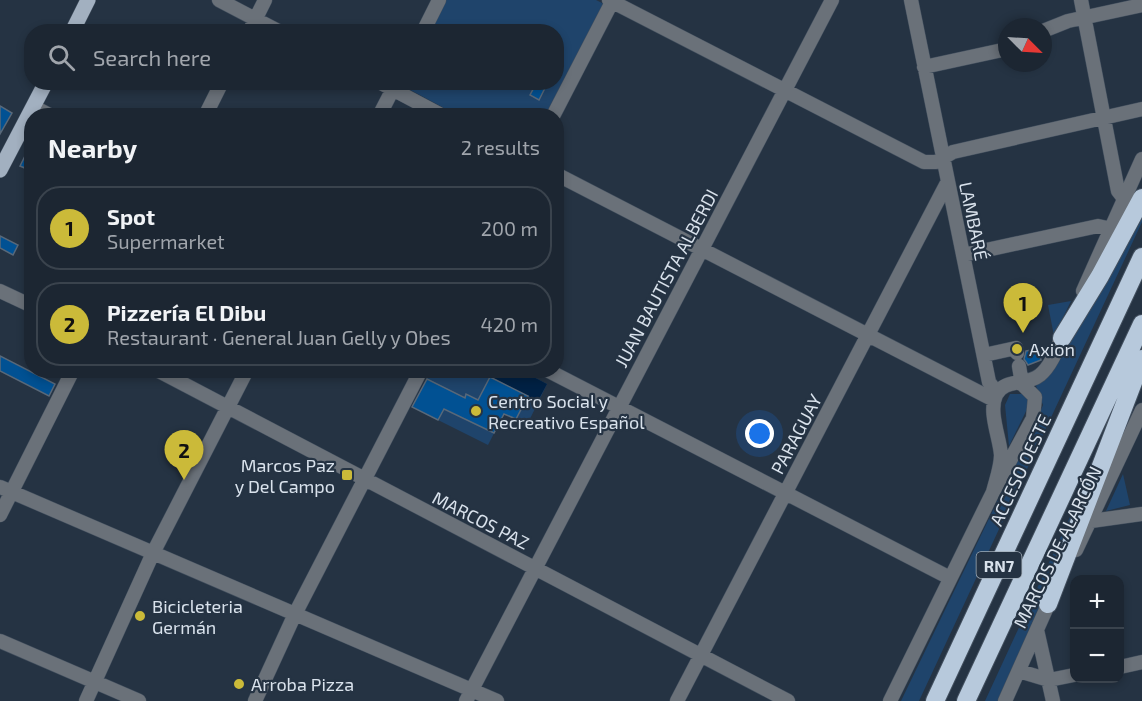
<!DOCTYPE html>
<meta charset="utf-8">
<style>
:root{--surface:#1c2632;--page:#252e3a;--text:#f1f3f6;--muted:#a0a5ac;--line:#3a434d;--accent:#cbba39}
body{margin:0;font-family:"Exo 2",sans-serif;background:var(--page);color:var(--text)}
.controls{position:absolute;right:18px;bottom:18px;display:grid;overflow:hidden;border-radius:12px;box-shadow:0 3px 9px #0003}
.controls button{width:54px;height:54px;display:grid;place-items:center;padding:0;border:0;border-bottom:2px solid var(--line);background:var(--surface);color:var(--text);font:30px sans-serif}
.compass{position:absolute;left:998px;top:18px;width:54px;height:54px;border-radius:50%;background:var(--surface);box-shadow:0 3px 9px #0003;rotate:114deg}
.you{position:absolute;left:760px;top:434px;width:21px;height:21px;margin:-15px;border:4px solid #fff;border-radius:50%;background:#1a73e8;box-shadow:0 0 0 9px #1a73e833}
.badge{display:grid;place-items:center;width:39px;height:39px;border-radius:50%;background:var(--accent);color:#111;font-size:20px;font-weight:700}
.pin{position:absolute;translate:-50% -50px;filter:drop-shadow(0 2px 3px #0008)}
.pin::after{content:'';position:absolute;top:32px;width:21px;height:18px;background:inherit;clip-path:polygon(0 0,100% 0,50% 100%)}
.list{margin:0;padding:0;list-style:none}
h2{display:flex;justify-content:space-between;align-items:center;height:78px;margin:0;padding:0 24px;font-size:26px}
h2 small{font-size:20px;font-weight:400;color:var(--muted)}
.list li{display:grid;grid-template-columns:39px 1fr auto;gap:18px;align-items:center;box-sizing:border-box;height:84px;margin:0 12px 12px;padding:0 12px;border:2px solid var(--line);border-radius:24px}
.list b{display:block;font-size:22px;white-space:nowrap}
.list p{margin:0;font-size:20px;white-space:nowrap;color:var(--muted)}
.list em{font-size:20px;font-style:normal;color:var(--muted)}
.icon{flex:none;width:33px;height:33px;fill:none;stroke:currentColor;stroke-width:2;stroke-linecap:round;stroke-linejoin:round}
.map{position:relative;flex:none;width:1142px;height:701px;overflow:hidden}
.search{position:absolute;background:var(--surface);box-shadow:0 3px 9px #0003;left:24px;top:24px;width:540px;height:66px;display:flex;align-items:center;gap:15px;box-sizing:border-box;padding:0 21px;border-radius:24px;color:var(--muted);font-size:22px}
.panel{position:absolute;background:var(--surface);box-shadow:0 3px 9px #0003;left:24px;top:108px;width:540px;height:270px;border-radius:24px}
.map>svg:first-child{display:block}
.green{fill:#1f446b}
.water{fill:#002144}
.building{fill:#015193;stroke:#586879;stroke-width:1.5}
.lines{fill:none;stroke-linecap:round;stroke-linejoin:round}
.minor-casing{stroke:#424f5e;stroke-width:15}
.major-casing{stroke:#424f5e;stroke-width:16}
.highway-casing{stroke:#424f5e;stroke-width:20}
.minor{stroke:#6a7179;stroke-width:14}
.major{stroke:#a2b0c0;stroke-width:15}
.highway{stroke:#b7c9dc;stroke-width:18}
.poi-dot{fill:#cbba39;stroke:#253343;stroke-width:2}
.labels{text-anchor:middle;dominant-baseline:central;stroke-width:4.5;stroke-linejoin:round;paint-order:stroke}
.shield{fill:#253343;stroke:#a3aeb9;stroke-width:1.5}
.shield-label{font-size:16px;font-weight:bold;fill:#d9e2ec}
.street-label{font-size:18px;fill:#d9e2ec;stroke:#253343}
.poi-label{font-size:18px;fill:#d9e2ec;stroke:#253343;text-anchor:start}
</style>
<div class="map">
<svg width="1142" height="701" viewBox="0 0 1142 701">
<rect width="100%" height="100%" fill="#253343"/>
<path class="green" d="M445 0H596L604 4 549 115H457L401 85 402 82H556V32L428 31Z
M1142 208V222L919 701H901L1038 417 1043 405 1035 383Z
M1071 301 1054 336 1048 305Z
M431 371H522L547 384 527 425 504 414 488 445 412 407Z
M1010 394H1022L1028 397 1030 403 1009 446 1005 405Z
M1100 452 1061 557 998 701H985Z
M1123 474 1130 505 1106 511Z"/>
<path class="water" d="M491 371H522L547 384 538 401 489 376Z"/>
<path class="building" d="M537 82H548L539 100 530 95Z
M0 106 12 113 0 134Z
M26 154 32 157V171L20 166Z
M0 236 18 245 13 255 0 248Z
M1039 349 1041 360 1028 365 1024 359 1026 351Z
M0 356 55 384 49 396 0 371Z
M490 377 528 396 516 419 504 414 494 433 444 409 438 420 412 407 427 379 465 398 466 394 478 400Z"/>
<g class="lines">
<defs>
<path id="minor" d="M219 0 280 32
M609 0 924 162H936L953 152 1142 109
M911 0 989 382 997 393
M1081 0 1118 191 1125 200
M1043 31 1068 21 1142 5
M249 32 265 0
M423 32 439 0
M924 67 1007 49
M379 82 443 116
M34 107 51 116
M205 116 222 82
M379 116 396 83
M553 116 613 0
M556 174 994 400
M963 255 1098 226 1112 229
M0 291 32 306
M1083 291 1142 159
M984 355 1016 348 1017 353
M157 370 788 701
M547 370 950 578
M0 487 497 701
M993 492C996 480 1001 467 1001 455 1000 438 988 412 996 395 1004 378 1027 386 1040 375 1053 364 1058 345 1065 330
M0 515 73 370
M1091 521 1142 514
M1076 550 1142 410
M1037 630 1053 701
M0 641 139 701
M1120 667 1142 662
M1019 671 1049 680 1074 675
M86 701 153 553 247 370
M255 701 295 614 421 370
M466 701 832 0
M677 701 947 183
M890 701 993 492 1033 418 1035 397 1022 384 1019 366
M1005 701 1052 596"/>
<path id="major" d="M72 32 88 0
M0 170 46 82"/>
<path id="highway" d="M1062 338 1100 276 1142 198
M1048 604 1142 359
M935 701 1142 257
M966 701 1142 324"/>
</defs>
<use href="#minor" class="minor-casing"/>
<use href="#major" class="major-casing"/>
<use href="#highway" class="highway-casing"/>
<use href="#minor" class="minor"/>
<use href="#major" class="major"/>
<use href="#highway" class="highway"/>
</g>
<g class="poi-dot">
<circle cx="1017" cy="349" r="6"/>
<circle cx="476" cy="411" r="6"/>
<rect x="341" y="469" width="12" height="12" rx="3"/>
<circle cx="140" cy="616" r="6"/>
<circle cx="239" cy="684" r="6"/>
</g>
<g class="labels">
<rect class="shield" x="976.5" y="552" width="45" height="26" rx="4.5"/>
<g class="shield-label">
<text x="999" y="565">RN7</text>
</g>
<g class="street-label">
<text transform="translate(974 221) rotate(78)">LAMBARÉ</text>
<text transform="translate(666 278) rotate(-62)">JUAN BAUTISTA ALBERDI</text>
<text transform="translate(796 434) rotate(-62)">PARAGUAY</text>
<text transform="translate(1020 470) rotate(-65)">ACCESO OESTE</text>
<text transform="translate(481 520) rotate(27)">MARCOS PAZ</text>
<text transform="translate(1057 547) rotate(-64)">MARCOS DE ALARCÓN</text>
</g>
<g class="poi-label">
<text x="1029" y="349">Axion</text>
<text x="488" y="401">Centro Social y<tspan x="488" dy="21">Recreativo Español</tspan></text>
<text x="335" y="465" text-anchor="end">Marcos Paz<tspan x="335" dy="21">y Del Campo</tspan></text>
<text x="152" y="606">Bicicleteria<tspan x="152" dy="21">Germán</tspan></text>
<text x="251" y="684">Arroba Pizza</text>
</g>
</g>
</svg>
<div class="controls">
<button>+</button>
<button>−</button>
</div>
<svg class="compass" viewBox="-18 -18 36 36"><path d="M0-13l5 13h-10z" fill="#e53935"/><path d="M0 13l5-13h-10z" fill="#a0a5ac"/></svg>
<div class="you"></div>
<div class="pin badge" style="left:1023px;top:333px">1</div>
<div class="pin badge" style="left:184px;top:480px">2</div>
<div class="search"><svg class="icon" aria-label="search" viewBox="0 0 24 24"><circle cx="10" cy="10" r="6"/><path d="M15 15l6 6"/></svg>Search here</div>
<section class="panel">
<h2>Nearby<small>2 results</small></h2>
<ul class="list">
<li><span class="badge">1</span><div><b>Spot</b><p>Supermarket</p></div><em>200 m</em></li>
<li><span class="badge">2</span><div><b>Pizzería El Dibu</b><p>Restaurant · General Juan Gelly y Obes</p></div><em>420 m</em></li>
</ul>
</section>
</div>
